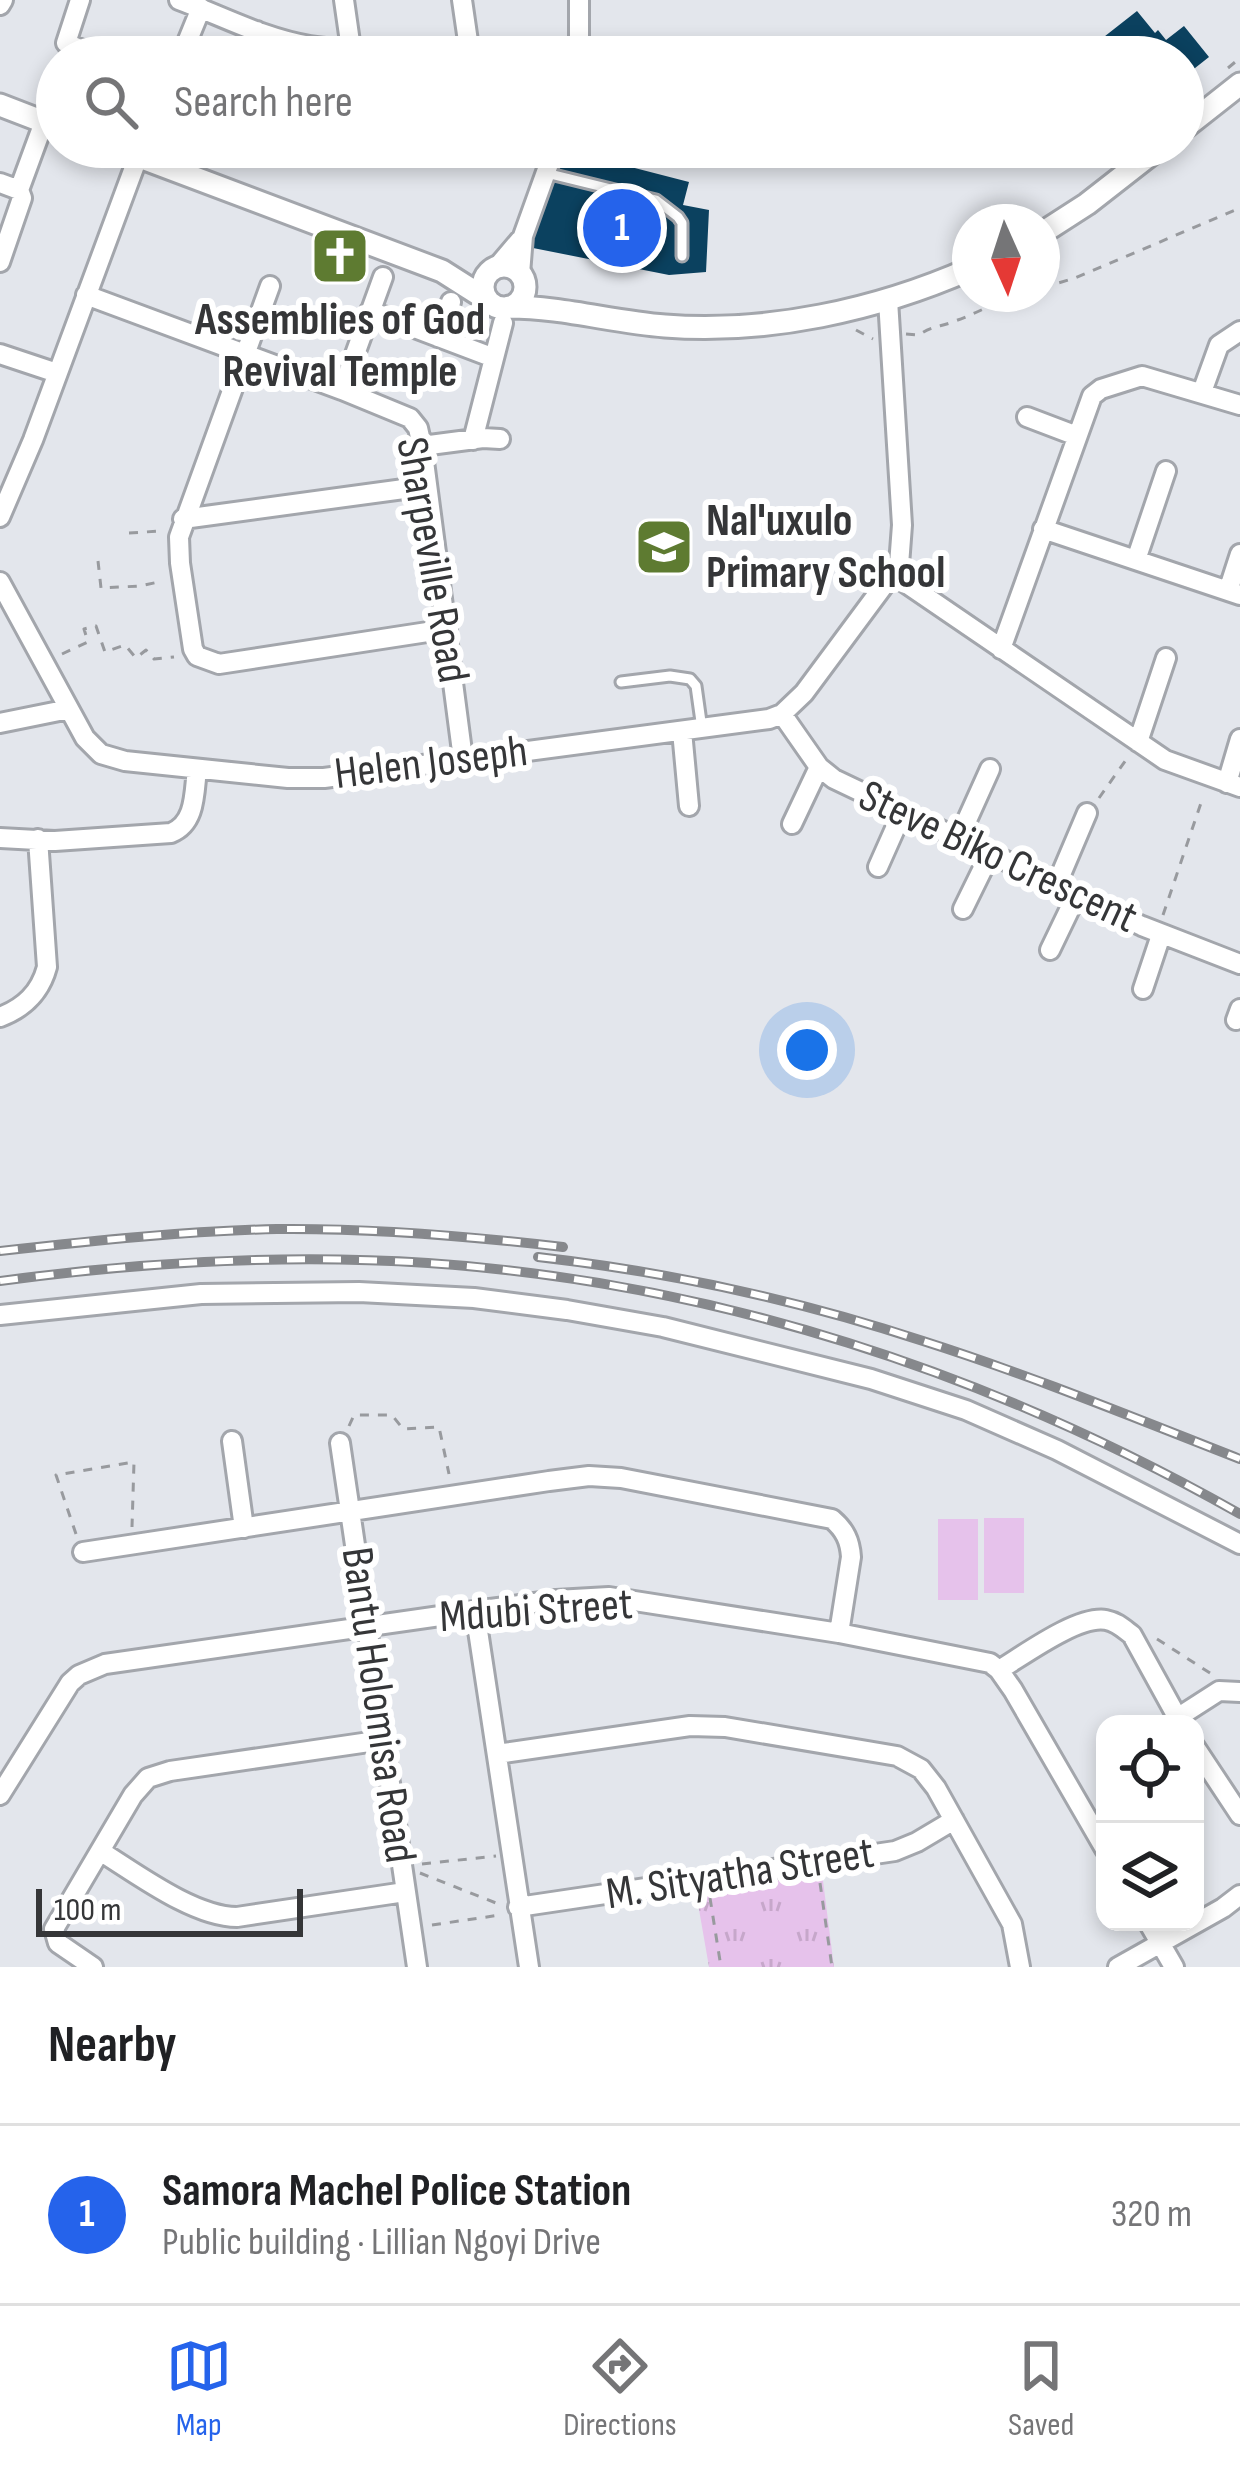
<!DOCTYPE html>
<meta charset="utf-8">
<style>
:root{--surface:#fff;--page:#f2f2f2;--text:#202124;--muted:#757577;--line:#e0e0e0;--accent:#2563eb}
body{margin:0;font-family:"Sofia Sans Condensed",sans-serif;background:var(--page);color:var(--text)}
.controls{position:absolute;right:36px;bottom:36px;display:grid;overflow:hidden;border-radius:24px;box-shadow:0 6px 18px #0003}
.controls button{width:108px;height:108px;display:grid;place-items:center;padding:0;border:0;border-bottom:3px solid var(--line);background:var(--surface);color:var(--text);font:60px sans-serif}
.compass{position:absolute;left:952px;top:204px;width:108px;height:108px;border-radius:50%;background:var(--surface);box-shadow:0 6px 18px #0003;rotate:177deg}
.scale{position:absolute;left:36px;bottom:30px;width:267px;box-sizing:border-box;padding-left:12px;border:6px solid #353638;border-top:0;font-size:33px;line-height:42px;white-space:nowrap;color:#353638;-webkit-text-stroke:9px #fff;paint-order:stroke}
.you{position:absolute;left:807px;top:1050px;width:42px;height:42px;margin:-30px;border:9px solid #fff;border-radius:50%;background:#1a73e8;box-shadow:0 0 0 18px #1a73e833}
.badge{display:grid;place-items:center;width:78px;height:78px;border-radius:50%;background:var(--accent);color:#fff;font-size:39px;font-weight:700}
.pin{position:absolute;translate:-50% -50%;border:6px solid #fff;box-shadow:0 3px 12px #0006}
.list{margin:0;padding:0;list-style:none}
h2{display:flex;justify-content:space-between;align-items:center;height:156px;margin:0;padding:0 48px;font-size:51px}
h2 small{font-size:39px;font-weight:400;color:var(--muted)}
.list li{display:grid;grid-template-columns:78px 1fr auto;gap:36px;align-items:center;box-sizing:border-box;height:180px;padding:0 48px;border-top:3px solid var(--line)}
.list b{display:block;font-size:45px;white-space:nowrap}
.list p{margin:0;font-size:39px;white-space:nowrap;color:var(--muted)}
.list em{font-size:39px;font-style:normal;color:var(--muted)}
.icon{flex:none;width:66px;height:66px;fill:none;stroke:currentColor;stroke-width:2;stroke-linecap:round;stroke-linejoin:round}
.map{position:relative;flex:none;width:1240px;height:1967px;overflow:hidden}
.search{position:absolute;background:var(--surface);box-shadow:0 6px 18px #0003;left:36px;right:36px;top:36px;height:132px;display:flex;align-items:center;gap:30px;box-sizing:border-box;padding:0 42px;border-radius:66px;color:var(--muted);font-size:45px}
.sheet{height:336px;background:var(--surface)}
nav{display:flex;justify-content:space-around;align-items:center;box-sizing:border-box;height:168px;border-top:3px solid var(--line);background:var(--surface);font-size:33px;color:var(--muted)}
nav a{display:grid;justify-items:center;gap:6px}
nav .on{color:var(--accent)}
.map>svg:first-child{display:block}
.park{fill:url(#park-tufts)}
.pitch{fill:#e6c2eb}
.building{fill:#0b415f}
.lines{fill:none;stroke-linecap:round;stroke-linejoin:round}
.service-casing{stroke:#a3a6ac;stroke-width:15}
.minor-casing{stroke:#a3a6ac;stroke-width:24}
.tertiary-casing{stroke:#a3a6ac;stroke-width:27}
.path{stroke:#989a9e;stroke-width:3;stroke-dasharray:9 9;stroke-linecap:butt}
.service{stroke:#fff;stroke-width:9}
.minor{stroke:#fff;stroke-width:18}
.tertiary{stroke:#fff;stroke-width:21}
.rail-casing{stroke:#86888c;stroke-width:10}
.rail{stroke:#fff;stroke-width:6;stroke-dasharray:18;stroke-linecap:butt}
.labels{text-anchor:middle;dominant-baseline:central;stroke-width:12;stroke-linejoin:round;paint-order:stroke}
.poi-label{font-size:45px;font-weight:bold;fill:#353638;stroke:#fff}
.street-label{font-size:45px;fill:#353638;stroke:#fff}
</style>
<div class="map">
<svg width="1240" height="1967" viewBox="0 0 1240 1967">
<defs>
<pattern id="park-tufts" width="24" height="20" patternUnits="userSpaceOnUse" patternTransform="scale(3)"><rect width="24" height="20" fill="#e6c2eb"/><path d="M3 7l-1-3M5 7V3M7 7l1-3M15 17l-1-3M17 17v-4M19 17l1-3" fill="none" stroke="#c6a7ca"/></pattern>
</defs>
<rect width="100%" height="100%" fill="#e3e6ec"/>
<path class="park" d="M822 1873 834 1967H709L697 1898 717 1895V1888Z"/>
<path class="pitch" d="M984 1518H1024V1593H984Z
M938 1519H978V1600H938Z"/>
<path class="building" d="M1137 11 1155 33 1158 30 1166 40 1184 26 1209 57 1190 72 1195 79 1183 89V57H1090L1086 51Z
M565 150 689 182 683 205 709 210 706 272 669 275 528 247Z"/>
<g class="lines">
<defs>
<path id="service" d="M546 173 656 200 678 217 682 223V256
M621 682 670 676 690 679 696 686 702 729"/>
<path id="minor" d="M80 0 66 43 99 57
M179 0C222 16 265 39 310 46 364 55 425 43 477 57
M344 0 351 49
M462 0 470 55
M0 5 3 0
M181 57 201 8
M246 57 257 31
M579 57V0
M0 183 19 190 22 198 0 262
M19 190 44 122
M497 267 520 240
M520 274 523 236 555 147
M270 286 179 537 180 563 193 649 197 656 219 664 447 629
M86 295 342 390 410 418 418 428 422 446 463 759
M370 311 494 358
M438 337 451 302
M0 354 57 373
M342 390 383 277
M1202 392 1219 345 1240 331
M1027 417 1077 436
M473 440 503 323
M422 446 483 438 500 439
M0 517 33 440 138 157
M183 519 426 486
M1043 529 1240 595
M1136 560 1166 471
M894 575 1165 760 1240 787
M0 582 85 738 101 754 125 761 288 778H324L769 719 782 714 804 693 899 565 902 525 888 300
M1228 591 1240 554
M1001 649 1092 396 1101 389 1142 376 1240 405
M782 714 819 767 834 779 1142 926 1240 964
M0 723 69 709
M682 731 689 806
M1138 742 1166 658
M1227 783 1240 739
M792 824 819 767
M0 838 55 841 171 833C196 823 194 793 197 769
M958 840 990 769
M878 867 902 813
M1056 886 1087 813
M963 909 990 854
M1050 950 1076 896
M1143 989 1161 935
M0 1017C24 1008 40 993 47 967L38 839
M1236 1020 1240 1009
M0 1315 201 1294 359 1292 474 1298 567 1310 663 1327 871 1379 966 1410 1057 1450 1240 1544
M232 1441 244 1528
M340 1443 417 1967
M83 1552 549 1481 589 1476 621 1478 832 1519C845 1530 850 1541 851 1557L839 1633
M475 1611 529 1967
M999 1670C1024 1655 1078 1615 1106 1620 1117 1622 1124 1629 1132 1635L1181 1724
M1177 1718 1219 1691 1240 1692
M1195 1747 1240 1815
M497 1754 690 1726 725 1727 897 1756 921 1769 936 1788 1012 1924 1020 1967
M0 1795 70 1683 79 1675 105 1664 475 1611 556 1600 609 1597 839 1633 990 1663 999 1670 1013 1690 1105 1849
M100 1851C137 1874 194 1917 237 1917L405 1892
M518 1907 895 1851 917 1842 954 1820
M1148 1922 1174 1967
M93 1967 58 1943 54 1929 133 1795 148 1778 170 1771 383 1740
M1118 1967 1223 1908 1240 1895"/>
<path id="tertiary" d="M0 105 57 127
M1183 129 1240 84
M113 147 442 271 486 299
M1042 233 1087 204 1160 147
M483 287a21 21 0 1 1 42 0a21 21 0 1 1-42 0Z
M509 307C562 307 613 322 665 326 767 334 877 310 970 269"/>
</defs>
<use href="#service" class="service-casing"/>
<use href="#minor" class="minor-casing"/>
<use href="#tertiary" class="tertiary-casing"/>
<path class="path" d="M1228 68 1240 58
M1042 288 1075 278 1240 208
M856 330 873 339
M906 334 919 335C931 326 941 327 955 321 978 313 997 301 1020 294
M129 533 161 531
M98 561 101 588 140 586 163 581
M62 654 88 642 84 629 96 626 105 652 125 645 136 658 146 650 154 659 174 657
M1099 798 1128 757
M1163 915 1203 797
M349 1426 354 1415H392L403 1429 439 1427 449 1474
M76 1534 56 1475 134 1462 132 1527
M1157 1639 1210 1673
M422 1864 496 1856
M420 1873 501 1905
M820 1883 832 1967
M710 1898 721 1967
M432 1925 500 1915"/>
<use href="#service" class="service"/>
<use href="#minor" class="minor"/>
<use href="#tertiary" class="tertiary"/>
<defs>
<path id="rail" d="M0 1251C92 1241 184 1231 277 1229 372 1228 468 1236 563 1247
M538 1257C669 1272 798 1300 923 1341 1030 1375 1135 1418 1240 1459
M0 1281C142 1262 285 1254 428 1263 714 1282 991 1373 1240 1514"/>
</defs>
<use href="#rail" class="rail-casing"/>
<use href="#rail" class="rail"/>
</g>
<defs>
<symbol id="church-square" viewBox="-11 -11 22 22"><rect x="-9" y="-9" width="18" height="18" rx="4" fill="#5e7b31" stroke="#fff"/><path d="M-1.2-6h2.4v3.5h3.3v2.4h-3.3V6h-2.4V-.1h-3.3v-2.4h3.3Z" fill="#fff"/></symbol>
<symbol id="school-square" viewBox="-11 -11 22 22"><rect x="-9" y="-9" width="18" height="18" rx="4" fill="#5e7b31" stroke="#fff"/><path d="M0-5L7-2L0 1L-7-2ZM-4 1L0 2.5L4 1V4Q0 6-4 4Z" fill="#fff"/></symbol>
</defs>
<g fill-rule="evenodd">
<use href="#church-square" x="307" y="223" width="66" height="66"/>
<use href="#school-square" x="631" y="514" width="66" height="66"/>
</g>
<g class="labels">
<g class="poi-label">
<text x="340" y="320">Assemblies of God<tspan x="340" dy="52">Revival Temple</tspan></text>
<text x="706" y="521" text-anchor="start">Nal'uxulo<tspan x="706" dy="52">Primary School</tspan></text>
</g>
<g class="street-label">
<text transform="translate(432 560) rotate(80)">Sharpeville Road</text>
<text transform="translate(431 763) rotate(-7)">Helen Joseph</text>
<text transform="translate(998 857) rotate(25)">Steve Biko Crescent</text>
<text transform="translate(536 1611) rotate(-4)">Mdubi Street</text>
<text transform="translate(378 1705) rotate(82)">Bantu Holomisa Road</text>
<text transform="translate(740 1874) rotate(-9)">M. Sityatha Street</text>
</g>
</g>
</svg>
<div class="controls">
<button><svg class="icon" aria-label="locate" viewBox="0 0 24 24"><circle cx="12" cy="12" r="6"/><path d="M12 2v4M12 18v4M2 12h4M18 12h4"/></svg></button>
<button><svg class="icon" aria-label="layers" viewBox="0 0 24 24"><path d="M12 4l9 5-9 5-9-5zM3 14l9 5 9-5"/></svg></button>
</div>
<svg class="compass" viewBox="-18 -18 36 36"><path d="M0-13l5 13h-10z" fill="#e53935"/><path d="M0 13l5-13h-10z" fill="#757577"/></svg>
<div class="scale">100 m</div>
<div class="you"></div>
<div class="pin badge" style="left:622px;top:228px">1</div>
<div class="search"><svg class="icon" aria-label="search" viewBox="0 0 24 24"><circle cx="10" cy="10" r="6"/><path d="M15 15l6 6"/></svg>Search here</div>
</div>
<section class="sheet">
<h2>Nearby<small></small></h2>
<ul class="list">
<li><span class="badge">1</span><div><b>Samora Machel Police Station</b><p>Public building · Lillian Ngoyi Drive</p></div><em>320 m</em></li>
</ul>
</section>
<nav>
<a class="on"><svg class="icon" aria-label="map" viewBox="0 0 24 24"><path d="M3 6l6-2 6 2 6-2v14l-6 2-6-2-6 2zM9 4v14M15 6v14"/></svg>Map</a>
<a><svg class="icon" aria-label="directions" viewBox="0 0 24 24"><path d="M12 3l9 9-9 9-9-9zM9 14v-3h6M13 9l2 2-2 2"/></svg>Directions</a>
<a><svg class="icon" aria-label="saved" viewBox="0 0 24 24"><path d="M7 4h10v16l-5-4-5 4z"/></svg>Saved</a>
</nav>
